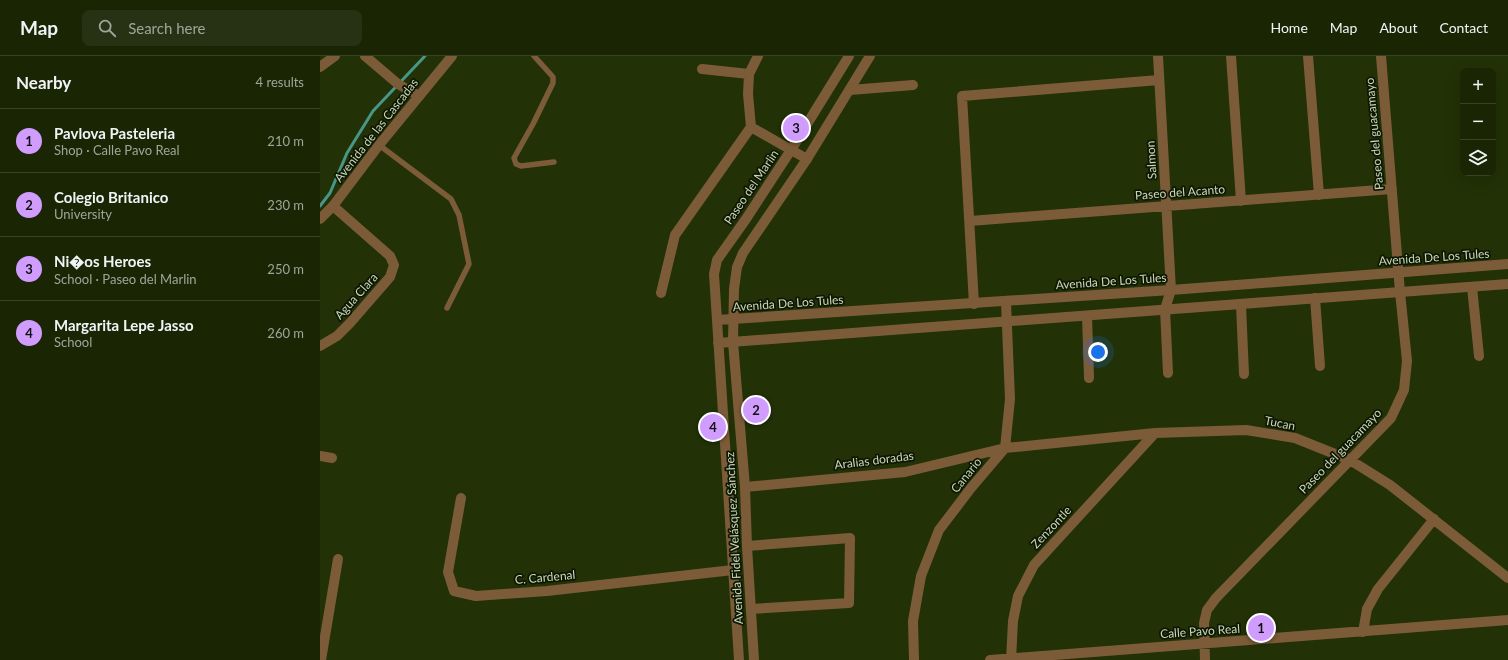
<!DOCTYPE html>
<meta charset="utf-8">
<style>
:root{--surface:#1a2504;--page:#273113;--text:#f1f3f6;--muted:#9fa59a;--line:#384226;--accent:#d09dff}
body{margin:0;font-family:Lato,sans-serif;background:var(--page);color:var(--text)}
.controls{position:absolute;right:12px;top:12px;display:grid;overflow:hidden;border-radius:8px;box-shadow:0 4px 16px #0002}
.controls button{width:36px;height:36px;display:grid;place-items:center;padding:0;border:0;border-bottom:1px solid var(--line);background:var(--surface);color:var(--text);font:20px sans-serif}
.you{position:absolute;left:778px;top:296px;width:14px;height:14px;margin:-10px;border:3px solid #fff;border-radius:50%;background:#1a73e8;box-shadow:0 0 0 6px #1a73e833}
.badge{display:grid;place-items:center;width:26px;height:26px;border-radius:50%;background:var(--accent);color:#111;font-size:13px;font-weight:700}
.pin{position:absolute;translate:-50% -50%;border:2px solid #fff;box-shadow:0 1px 4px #0006}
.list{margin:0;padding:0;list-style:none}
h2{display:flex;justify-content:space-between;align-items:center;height:52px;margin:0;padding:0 16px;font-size:17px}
h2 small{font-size:13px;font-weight:400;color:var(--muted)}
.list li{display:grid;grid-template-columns:26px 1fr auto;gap:12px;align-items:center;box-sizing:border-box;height:64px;padding:0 16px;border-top:1px solid var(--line)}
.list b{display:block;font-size:15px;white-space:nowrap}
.list p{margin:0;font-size:13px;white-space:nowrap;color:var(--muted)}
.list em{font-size:13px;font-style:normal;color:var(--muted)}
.icon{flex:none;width:22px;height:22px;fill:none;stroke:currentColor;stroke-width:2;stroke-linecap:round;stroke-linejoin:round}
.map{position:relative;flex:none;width:1188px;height:604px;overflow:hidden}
header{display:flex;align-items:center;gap:24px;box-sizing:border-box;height:56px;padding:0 20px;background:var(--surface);border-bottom:1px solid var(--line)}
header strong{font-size:19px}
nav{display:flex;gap:22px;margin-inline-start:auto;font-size:14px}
.search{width:280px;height:36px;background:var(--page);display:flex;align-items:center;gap:10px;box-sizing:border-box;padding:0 14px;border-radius:8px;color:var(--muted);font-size:15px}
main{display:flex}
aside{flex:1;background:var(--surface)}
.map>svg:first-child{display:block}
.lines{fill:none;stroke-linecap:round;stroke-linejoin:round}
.stream{stroke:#489688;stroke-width:3}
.service{stroke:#7c5b38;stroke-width:5.5}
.minor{stroke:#7c5b38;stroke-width:10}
.tertiary{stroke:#7c5b38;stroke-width:10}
.labels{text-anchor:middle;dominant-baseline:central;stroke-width:3.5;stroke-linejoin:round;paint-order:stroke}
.street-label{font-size:12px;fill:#cad7ba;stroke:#0e1702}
</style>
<header>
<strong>Map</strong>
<div class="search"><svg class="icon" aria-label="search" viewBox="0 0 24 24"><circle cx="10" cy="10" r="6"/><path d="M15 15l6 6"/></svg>Search here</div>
<nav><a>Home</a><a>Map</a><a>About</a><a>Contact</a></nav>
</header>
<main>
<aside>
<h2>Nearby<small>4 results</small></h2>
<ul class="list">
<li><span class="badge">1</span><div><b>Pavlova Pasteleria</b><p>Shop · Calle Pavo Real</p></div><em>210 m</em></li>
<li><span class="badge">2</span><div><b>Colegio Britanico</b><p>University</p></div><em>230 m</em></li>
<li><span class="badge">3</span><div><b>Ni�os Heroes</b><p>School · Paseo del Marlin</p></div><em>250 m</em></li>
<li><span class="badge">4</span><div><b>Margarita Lepe Jasso</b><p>School</p></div><em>260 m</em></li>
</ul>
</aside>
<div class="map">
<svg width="1188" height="604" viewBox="0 0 1188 604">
<rect width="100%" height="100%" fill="#223106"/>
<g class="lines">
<path class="stream" d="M0 150 10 137 27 97 53 55 105 0"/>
<path class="service" d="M214 0 233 21V27L213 68 194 102 196 108 201 110 234 106
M59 89 131 143 139 159 149 208 127 252"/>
<path class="minor" d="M45 0 78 28 99 40
M838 0 851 234 845 253 848 317
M911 0 921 145
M988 0 999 139
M0 11 15 0
M382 13 429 18
M530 34 593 29
M431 71 487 103
M650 165 1072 133
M1152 231 1159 300
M341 237 355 179 431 71 428 38 429 18 438 0
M995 242 1000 310
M654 248 642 40 839 24
M921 249 924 318
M767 260 769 322
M0 290 17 280 30 267 70 221 74 209 70 200 13 150
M0 400 12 402
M425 431 585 416 685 392 835 377 926 374 975 382 1030 404 1070 429 1188 522
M141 442 128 516 134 535 156 540 227 535 413 514
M427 490 530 482 529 547 431 553
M1043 576 1047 553 1058 533 1114 463
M1 604 18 503
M594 604 593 565 601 520 619 474 651 432 685 392 690 343 686 246
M670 604 1188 564
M691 604 693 565 698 540 714 509 835 377
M885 604 884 567 887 554 896 542 1071 362 1084 334 1087 305 1080 236 1061 0"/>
<path class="tertiary" d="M0 163 13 150 59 89 132 0
M397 264 851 234 1188 208
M398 287 1188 228
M419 604 394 218 397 204 426 163 471 94 529 0
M434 604 427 490 425 431 413 286 414 233 417 211 423 197 487 103 550 0"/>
</g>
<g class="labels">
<g class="street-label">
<text transform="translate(56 74) rotate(-52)">Avenida de las Cascadas</text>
<text transform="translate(1054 78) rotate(-95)">Paseo del guacamayo</text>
<text transform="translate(831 104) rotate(-93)">Salmon</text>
<text transform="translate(431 131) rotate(-56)">Paseo del Marlin</text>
<text transform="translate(860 136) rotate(-4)">Paseo del Acanto</text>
<text transform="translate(1114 201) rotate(-4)">Avenida De Los Tules</text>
<text transform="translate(791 225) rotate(-4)">Avenida De Los Tules</text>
<text transform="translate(36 240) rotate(-48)">Agua Clara</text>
<text transform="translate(468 247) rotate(-4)">Avenida De Los Tules</text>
<text transform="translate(960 367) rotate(11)">Tucan</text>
<text transform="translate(1020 395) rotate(-46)">Paseo del guacamayo</text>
<text transform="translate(554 404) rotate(-7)">Aralias doradas</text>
<text transform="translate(646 419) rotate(-51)">Canario</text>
<text transform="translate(731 471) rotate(-47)">Zenzontle</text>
<text transform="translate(414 482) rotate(-93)">Avenida Fidel Velásquez Sánchez</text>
<text transform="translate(225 521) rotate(-5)">C. Cardenal</text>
<text transform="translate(880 575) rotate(-4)">Calle Pavo Real</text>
</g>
</g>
</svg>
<div class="controls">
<button>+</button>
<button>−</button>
<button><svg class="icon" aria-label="layers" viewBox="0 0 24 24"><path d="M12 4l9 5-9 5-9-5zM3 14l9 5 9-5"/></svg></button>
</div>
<div class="you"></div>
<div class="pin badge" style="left:941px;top:572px">1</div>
<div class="pin badge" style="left:436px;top:354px">2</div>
<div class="pin badge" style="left:476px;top:72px">3</div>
<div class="pin badge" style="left:393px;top:371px">4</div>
</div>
</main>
